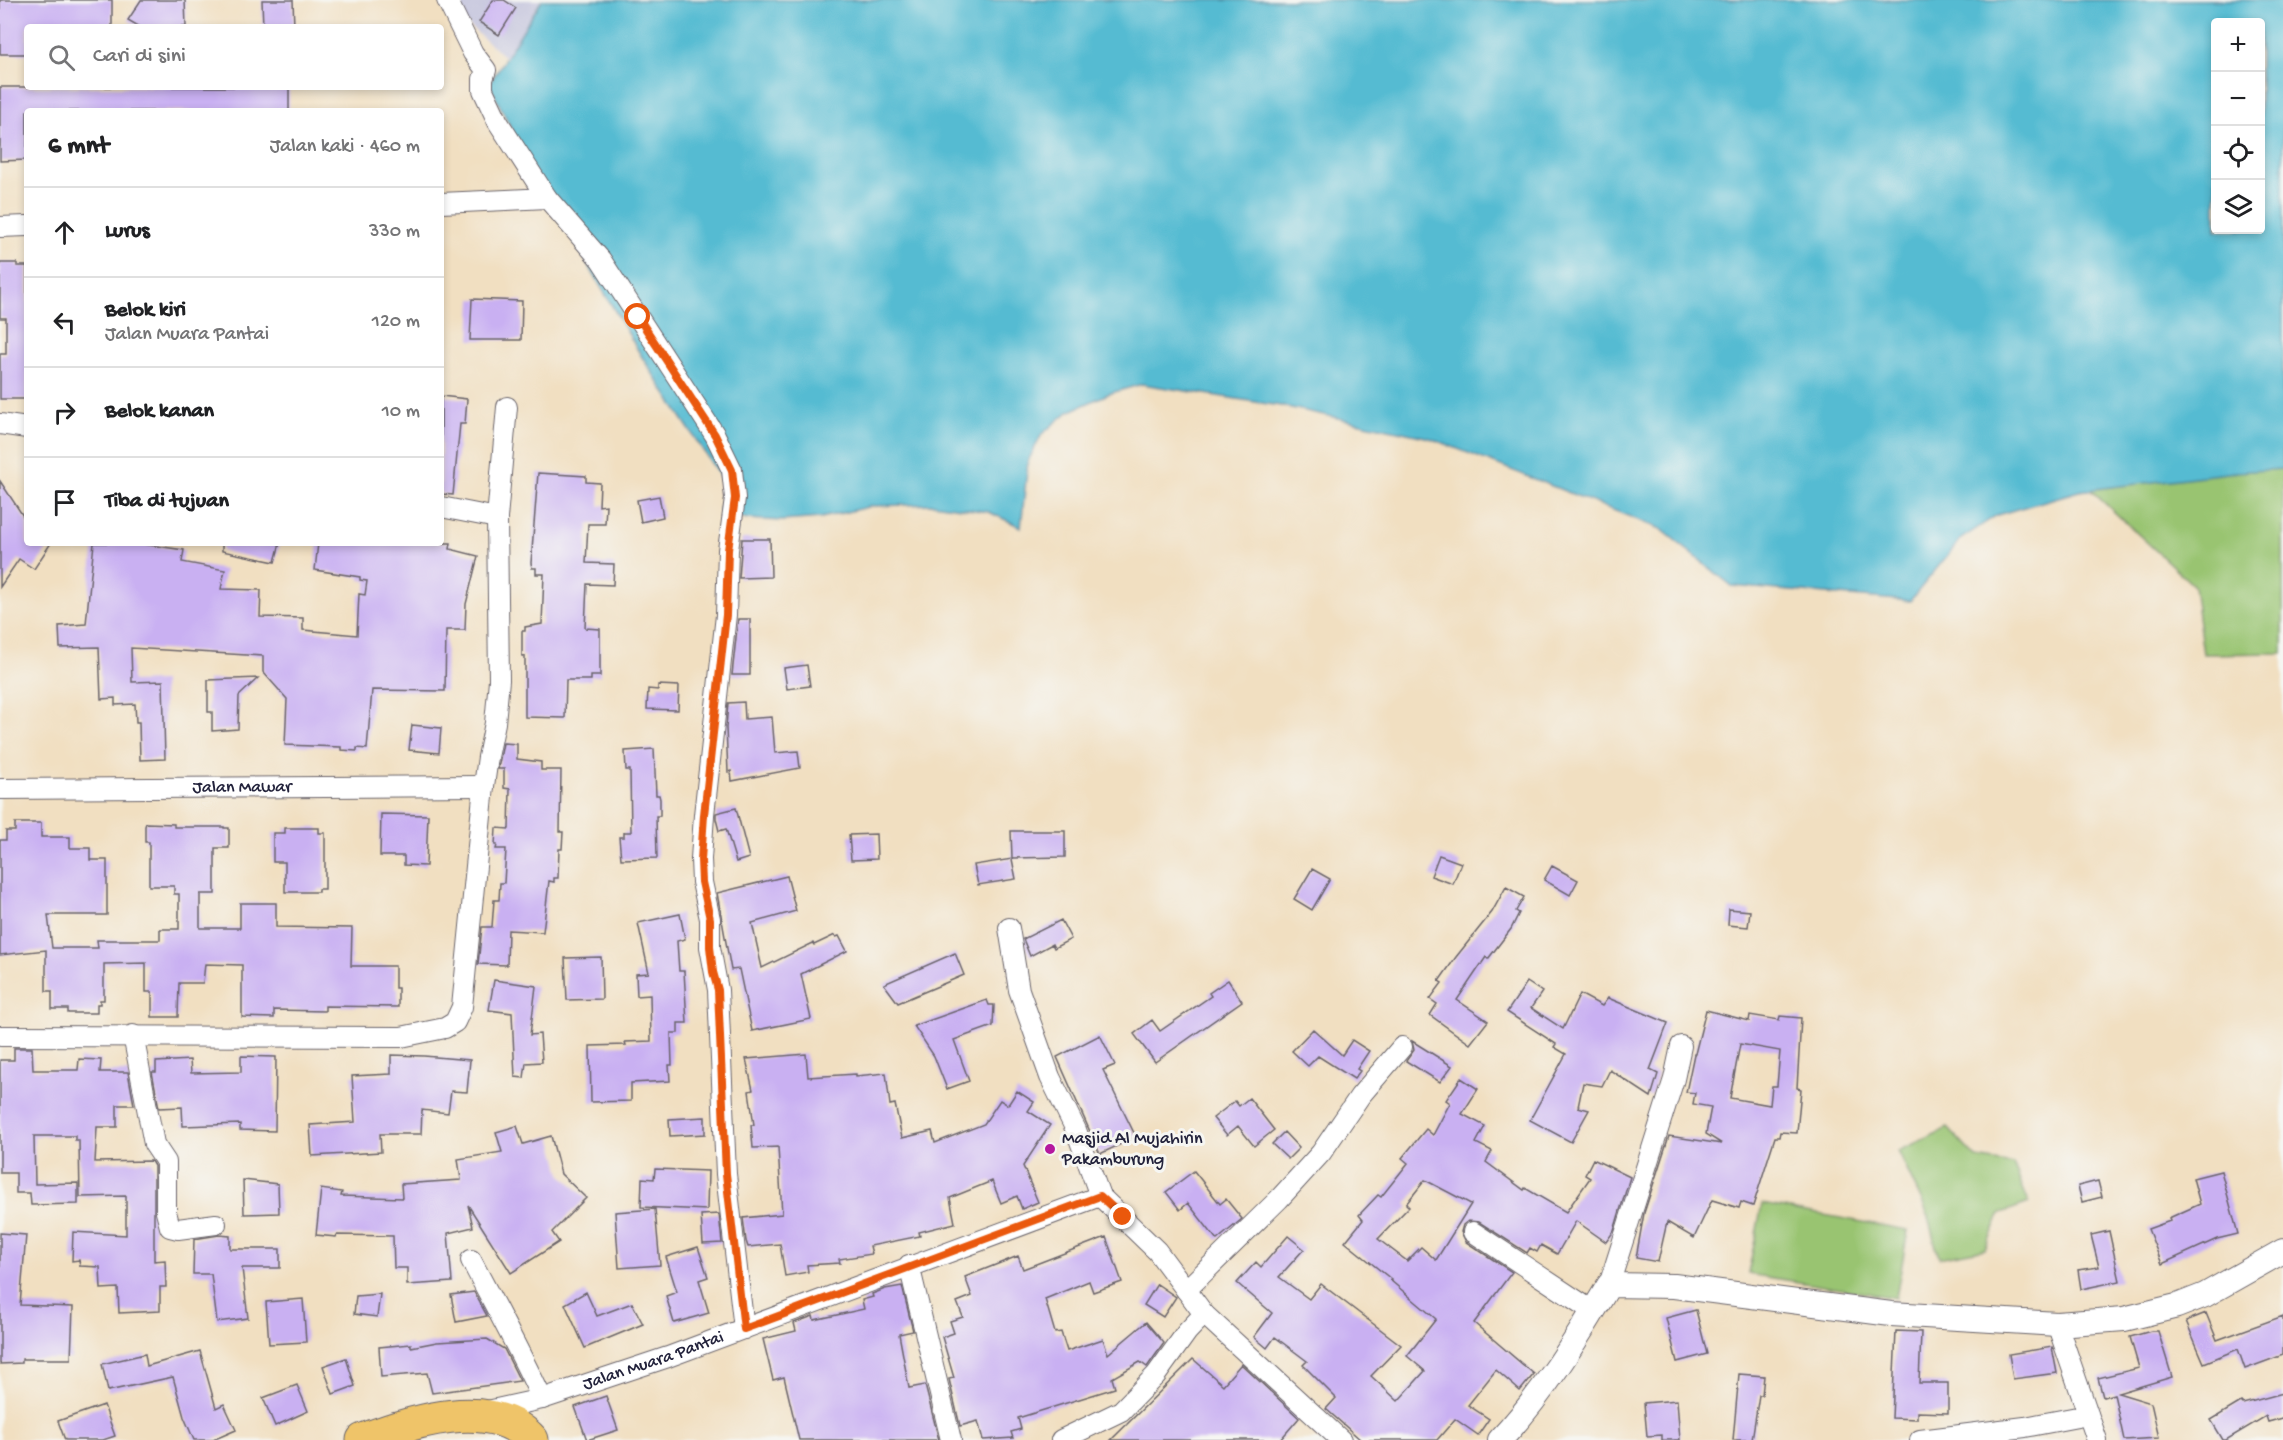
<!DOCTYPE html>
<html lang="id">
<meta charset="utf-8">
<style>
:root{--surface:#fff;--page:#f6f6f6;--text:#202124;--muted:#757577;--line:#e0e0e0}
body{margin:0;font-family:"Gochi Hand",sans-serif;background:var(--page);color:var(--text)}
.controls{position:absolute;right:18px;top:18px;display:grid;overflow:hidden;border-radius:6px;box-shadow:0 3px 9px #0003}
.controls button{width:54px;height:54px;display:grid;place-items:center;padding:0;border:0;border-bottom:2px solid var(--line);background:var(--surface);color:var(--text);font:30px sans-serif}
.stop{position:absolute;width:18px;height:18px;margin:-14px;border:4px solid #ea580c;border-radius:50%;background:#fff}
.stop.end{background:#ea580c;border-color:#fff;box-shadow:0 2px 6px #0008}
.list{margin:0;padding:0;list-style:none}
h2{display:flex;justify-content:space-between;align-items:center;height:78px;margin:0;padding:0 24px;font-size:26px}
h2 small{font-size:20px;font-weight:400;color:var(--muted)}
.list li{display:grid;grid-template-columns:39px 1fr auto;gap:18px;align-items:center;box-sizing:border-box;height:90px;padding:0 24px;border-top:2px solid var(--line)}
.list b{display:block;font-size:22px;white-space:nowrap}
.list p{margin:0;font-size:20px;white-space:nowrap;color:var(--muted)}
.list em{font-size:20px;font-style:normal;color:var(--muted)}
.icon{flex:none;width:33px;height:33px;fill:none;stroke:currentColor;stroke-width:2;stroke-linecap:round;stroke-linejoin:round}
.map{position:relative;flex:none;width:2283px;height:1440px;overflow:hidden}
.search{position:absolute;background:var(--surface);box-shadow:0 3px 9px #0003;left:24px;top:24px;width:420px;height:66px;display:flex;align-items:center;gap:15px;box-sizing:border-box;padding:0 21px;border-radius:6px;color:var(--muted);font-size:22px}
.panel{position:absolute;background:var(--surface);box-shadow:0 3px 9px #0003;left:24px;top:108px;width:420px;height:438px;border-radius:6px}
.map>svg:first-child{display:block}
.industrial{fill:#c2c2dc}
.green{fill:#99c471;stroke:#5e7356;stroke-width:1.5}
.water{fill:#54bbd2;stroke:#3b6e86;stroke-width:1.5;fill-rule:evenodd}
.building{fill:#c9b0f2;fill-rule:evenodd}
.lines{fill:none;stroke-linecap:round;stroke-linejoin:round}
.minor-casing{stroke:#6a646a;stroke-width:22}
.tertiary-casing{stroke:#6a646a;stroke-width:26}
.trunk-casing{stroke:#6a646a;stroke-width:35}
.minor{stroke:#fff;stroke-width:20}
.tertiary{stroke:#fff;stroke-width:24}
.trunk{stroke:#efc469;stroke-width:33}
.route{stroke:#ea580c;stroke-width:8}
.poi-dot{fill:#b5179e;stroke:#f6f6f2;stroke-width:2}
.labels{text-anchor:middle;dominant-baseline:central;stroke-width:6;stroke-linejoin:round;paint-order:stroke}
.street-label{font-size:18px;fill:#22223b;stroke:#f6f6f2}
.poi-label{font-size:18px;fill:#22223b;stroke:#f6f6f2;text-anchor:start}
</style>
<div class="map">
<svg width="2283" height="1440" viewBox="0 0 2283 1440">
<rect width="100%" height="100%" fill="#f6f6f2"/>
<filter id="ink" filterUnits="userSpaceOnUse"><feTurbulence type="fractalNoise" baseFrequency=".0167" numOctaves="2"/><feDisplacementMap in="SourceGraphic" scale="12" xChannelSelector="R" yChannelSelector="G"/><feConvolveMatrix kernelMatrix="1 2 1 2 8 2 1 2 1" color-interpolation-filters="sRGB"/></filter>
<filter id="wash" filterUnits="userSpaceOnUse"><feTurbulence type="fractalNoise" baseFrequency=".008" numOctaves="4" result="noise"/><feDisplacementMap in="SourceGraphic" scale="24" xChannelSelector="R" yChannelSelector="G"/><feGaussianBlur stdDeviation="1.35" result="paint"/><feColorMatrix in="noise" values="0 0 0 0 0 0 0 0 0 0 0 0 0 0 0 0 0 1.4 0 .05"/><feComposite in="paint" operator="in"/></filter>
<g filter="url(#wash)">
<rect width="100%" height="100%" fill="#f1dfc1"/>
<path class="industrial" d="M446 0H541L506 58 460 18Z"/>
<path class="green" d="M2283 467V653L2203 654 2194 586 2082 482Z
M1948 1128 1976 1158 2013 1164 2029 1203 2001 1213 1985 1249 1939 1258 1926 1210 1898 1151Z
M1762 1204 1908 1230 1896 1298 1748 1274Z"/>
<path class="water" d="M542 0H2283V469L2236 472 2079 491 1997 515 1961 539 1910 601 1732 586 1661 529 1430 438 1287 407 1142 384 1108 394 1068 412 1042 434 1028 461 1021 527 989 512 933 504 872 506 821 518 782 521 747 519 720 511 723 481 642 357 528 162 489 84ZM2216 22H2260V230H2216Z"/>
<g id="blocks">
<path class="building" d="M0 0H112V27H27V54H0Z
M141 0H185L186 27H140L128 20Z
M262 0H293L294 27H263Z
M493 0H504L516 8 499 35 479 22Z
M0 87H289V111H27V160L0 161Z
M0 263H17V266H27V399H0V354H6V318H0Z
M472 299 522 301 521 340H470Z
M441 396 467 399 465 424H460L453 495 441 494Z
M538 473 586 476V482L600 483 599 506 606 505 605 524H588L586 563 614 564 613 585 587 584 585 628 600 629V676H591V680H566L565 718 525 717V656H522V631H525V627L542 624 544 574H536V568H532L531 563Z
M0 481 27 522V543H51L34 569 19 559 0 587Z
M659 496 663 517 641 522 637 500Z
M742 539H770L771 577 739 578Z
M94 543H135L184 550 182 562 225 570 221 589 261 590 260 617 303 618V630L357 635 359 594 365 595 367 581 360 580V577L315 570 318 543H451L450 549 478 556 466 604 465 630H446L445 691 372 690 367 749 357 748V751L341 750V747L285 745 287 699 263 672V656L131 648 132 682 163 681 165 759 140 760 139 722H136L135 704 115 705V698L101 699 99 647 60 648 59 626 86 624Z
M222 543H280L275 562 222 551Z
M738 619H750V675H732Z
M807 665 810 686 787 689 784 668Z
M258 678 239 696 238 729 212 731V712H208V680Z
M658 685 679 686 678 710 647 709 648 689 658 690Z
M744 702 745 719 772 717 775 753 798 751 800 768 732 781 731 771 728 772 726 728 728 703Z
M412 725 441 728 439 753 409 750Z
M503 743 517 744V759L541 762V770H561L560 832H563L562 849H559L558 878H554V882L549 881 543 932 508 930 507 965 478 964 482 927H492L494 900H499L500 883H504L506 849H496L497 845H495L496 828 509 829 510 789 504 788V769H498Z
M654 749 656 795H659L660 799V816H656L657 858 621 859 619 837H624V832H631L630 770H626L625 751Z
M736 808 749 858 736 862 726 829 719 831 716 819V813Z
M381 814 428 815 426 866 404 865V856H380Z
M15 823H41V837H70V848H90V860H107V915H48L52 948H98L97 940H160V929H179V894H174V886H149V842H145V826L146 823 174 824V827H224V828H229V848H215V894H200V928H240V903H276V927L352 928 351 966H395V988H398V1007L325 1006V1011L274 1010V1018L242 1017V965L205 964 203 983H179L178 1017H152V992H146V963L104 964V1000H100V1004H97V1013H68V1009H52V991H46V950L0 955V840H6V831H15Z
M285 828H319V833H325V889H318V892H285V862H273V833H285Z
M1011 831H1065V857L1012 858Z
M876 834 877 859 851 860 849 835Z
M1439 855 1461 863 1453 884 1431 876Z
M1012 859 1016 879 978 885 974 865Z
M1552 866 1578 880 1570 895 1544 880Z
M1312 869 1330 879 1312 910 1294 899Z
M787 876 796 911 752 923 762 968 813 943 814 945 835 935 836 937 839 936 847 951 801 974 811 1019 752 1031 739 969 731 970 717 893Z
M1506 887 1524 897 1516 911 1519 913 1511 929 1488 959 1486 957 1457 1000 1488 1021 1470 1044 1430 1015 1437 1004 1430 999 1442 983 1439 981 1456 957 1492 912Z
M1729 909 1750 911 1748 927 1728 925Z
M680 914 685 939 677 941 679 971H684L687 1023H678V1033H671L672 1065H669L670 1081 631 1083V1101L591 1102 590 1046 626 1045 625 1042 651 1041 650 995 637 996 636 974 649 973 638 923Z
M1061 920 1071 939 1054 948 1052 944 1030 956 1023 939Z
M955 953 964 975 898 1003 884 984Z
M601 957 602 999 567 1000 565 958Z
M494 980 536 986 530 1035 540 1034 542 1062 526 1063 524 1078 515 1077 512 1013 489 1010Z
M1228 980 1242 1001 1155 1062 1134 1034 1152 1020 1160 1031 1211 996 1209 993Z
M1527 982 1542 992 1531 1008 1563 1029 1580 994 1602 1006 1608 998 1668 1023 1650 1070 1658 1074 1651 1097 1610 1070 1602 1086 1583 1083 1578 1107 1589 1110 1571 1142 1530 1120 1566 1054 1554 1047 1556 1044 1507 1012Z
M987 1000 989 1005H994L993 1026 954 1040 969 1081 947 1089 934 1056 914 1026Z
M1706 1010 1749 1021 1750 1015 1779 1020 1780 1016 1801 1018 1797 1088 1801 1089 1797 1133 1780 1132 1779 1137H1775L1753 1206 1741 1202 1739 1208 1712 1200 1694 1238 1667 1222 1658 1262 1636 1258 1644 1213 1669 1136 1722 1144 1706 1134 1711 1107 1693 1104 1695 1093 1686 1092 1694 1054H1695ZM1740 1044 1780 1051 1777 1086H1772L1770 1105 1730 1098Z
M1313 1029 1342 1055 1352 1040 1369 1051 1357 1069 1360 1071 1354 1079 1318 1056 1308 1066 1292 1051Z
M1100 1035 1115 1065 1103 1070 1136 1137 1100 1154 1057 1057Z
M1412 1041 1452 1066 1440 1082 1406 1061 1414 1050Z
M14 1048H32L33 1070H78L79 1059 101 1060 100 1072H128L134 1105H117V1127H97L95 1162 151 1161 154 1166V1261L165 1260 166 1287H160V1311L119 1313 118 1288 101 1289 100 1267 80 1266 79 1260 72 1261 73 1232 126 1235V1196L80 1197 79 1140H75V1136H34L35 1184 78 1183V1204L31 1205 30 1193H16V1173H0V1060H14Z
M806 1054 808 1077 856 1074V1076L886 1073 890 1105 895 1104 902 1138 932 1131 935 1143 984 1124 1000 1100 1008 1105 1017 1091 1034 1102 1028 1111 1050 1125 1023 1166 1038 1202 1022 1209 1017 1196 1001 1203 992 1181 950 1198 955 1223 919 1232 920 1236 870 1246 872 1254 839 1259 840 1263 807 1265 808 1272 785 1276 780 1244 748 1247 746 1241 743 1218 782 1214 778 1147 753 1148 751 1125H754L749 1091 753 1090 746 1059Z
M391 1055 424 1056 470 1060 467 1092 451 1091 448 1113 422 1110 421 1134H380L381 1152 312 1156 310 1125 355 1122 352 1076 391 1074Z
M241 1056 276 1057 275 1131 240 1130V1124L183 1126 182 1107 159 1108 152 1072H156V1062L190 1060 191 1073 241 1072Z
M1461 1078 1478 1089 1462 1114 1485 1126 1476 1143 1492 1151 1486 1162 1524 1190 1525 1188 1566 1212 1590 1178 1585 1175 1593 1159 1630 1177 1614 1231 1606 1242 1576 1221 1557 1254 1541 1245 1537 1252 1530 1248 1527 1253 1479 1222 1468 1221 1463 1225 1461 1232 1466 1242 1512 1272 1474 1323 1534 1374 1520 1391 1496 1370 1468 1405 1489 1419 1478 1435 1455 1419 1437 1440H1361L1326 1409 1336 1398 1303 1365 1307 1361 1275 1337 1267 1348 1254 1337 1272 1313 1237 1283 1256 1262 1261 1267 1288 1236 1304 1249 1279 1277 1309 1299 1321 1284 1401 1345 1371 1376 1398 1401 1425 1371 1407 1356 1436 1319 1390 1280 1391 1279 1345 1242 1363 1220 1359 1215 1378 1195 1381 1197 1408 1163 1402 1158 1426 1129 1433 1135 1450 1103 1446 1100ZM1425 1180 1471 1204 1436 1260 1421 1247 1407 1261 1378 1239 1409 1207 1406 1204Z
M1249 1098 1274 1130 1254 1146 1238 1126 1227 1135 1213 1118 1235 1101 1239 1106Z
M705 1117V1134L670 1136 669 1119Z
M517 1126 523 1144 551 1136 561 1174 586 1198 552 1232 559 1242 511 1273 468 1205 473 1227 448 1233 452 1282 407 1285V1268H394L393 1236 337 1235 336 1237 316 1235 321 1189 342 1192 341 1196 402 1198 401 1184 461 1180 458 1159 502 1152 496 1132Z
M1284 1132 1299 1148 1288 1159 1272 1144Z
M655 1169 708 1171 707 1210 641 1207 642 1178 654 1179Z
M1194 1171 1220 1204 1226 1199 1242 1219 1217 1240 1188 1203 1180 1210 1166 1192Z
M2221 1171 2238 1234 2217 1239 2162 1264 2148 1229 2170 1221 2169 1218 2200 1204 2193 1178Z
M243 1180 278 1184 279 1213 244 1214Z
M2098 1181 2102 1197 2082 1202 2078 1186Z
M655 1209 660 1265 619 1268 615 1212Z
M719 1214 722 1243 703 1244 701 1215Z
M2109 1231 2120 1281 2081 1289 2078 1270 2099 1267 2091 1235Z
M0 1233 26 1235 20 1305 73 1307 71 1359H22V1363L0 1364Z
M219 1235 230 1236V1249H280V1268H242L248 1318 217 1322 211 1274H193L194 1239Z
M1106 1237 1122 1282 1093 1292 1089 1281 1045 1299 1055 1333 1061 1332 1067 1351 1103 1339 1108 1354 1146 1322 1164 1343 1147 1367 1140 1362 1112 1378 1115 1388 1018 1418 1021 1429 1011 1432 1013 1438 983 1440 978 1421 960 1426 949 1379 954 1378 942 1337 954 1333 950 1321 963 1317 957 1302 972 1296 965 1277 1018 1256 1023 1269Z
M698 1247 708 1277 699 1280 709 1313 674 1323 666 1296 677 1292 666 1257Z
M1157 1284 1176 1297 1163 1317 1144 1305Z
M902 1286 913 1331 899 1334 909 1388 925 1385 939 1440H799L784 1377 773 1380 763 1339 796 1331 794 1323 813 1316 814 1320 864 1309 862 1300 873 1297 872 1294 885 1289Z
M474 1292 487 1316 456 1322 451 1295Z
M586 1292 597 1316 632 1303 643 1324 585 1348 565 1304Z
M380 1294 377 1317 354 1314 356 1296Z
M303 1299 306 1342 269 1344 266 1302Z
M1696 1310 1707 1354 1677 1362 1666 1318Z
M2206 1313 2217 1340 2283 1316V1355L2245 1369 2238 1349 2204 1363 2186 1321Z
M1896 1331 1921 1332 1919 1383H1948V1413L1917 1412V1419L1892 1418Z
M2151 1331H2158L2172 1377 2118 1393 2151 1403 2159 1438 2124 1440 2114 1394 2103 1397 2098 1378 2139 1368 2130 1337Z
M487 1339 504 1349 520 1381 432 1393 427 1373 381 1377 379 1347 411 1344V1347L437 1342Z
M2052 1347 2057 1373 2013 1379 2009 1354Z
M200 1351 216 1408 224 1404 236 1430 213 1440H194L184 1417 173 1377 108 1391 102 1364 145 1354 147 1366Z
M346 1358 355 1386 333 1394 323 1366Z
M1193 1359 1223 1385 1241 1364 1299 1418 1280 1440H1111Z
M1739 1374 1764 1376 1762 1395H1759L1752 1440H1733Z
M297 1385 308 1411 275 1426 263 1398Z
M2283 1393V1418L2268 1422 2266 1416 2226 1440H2223L2211 1420 2241 1402 2243 1404Z
M606 1396 618 1430 587 1440 575 1407Z
M1677 1400 1680 1440H1662V1435L1647 1436 1644 1403Z
M104 1405 115 1436 103 1440H65L58 1421Z"/>
</g>
</g>
<g filter="url(#ink)">
<use href="#blocks" fill-opacity="0" stroke="#6a646a" stroke-width="1.5"/>
<g class="lines">
<defs>
<g id="minor">
<path d="M447 0 473 53 486 70 483 79V90L498 122 547 198 601 260 715 435 732 470 735 498 728 550 726 615 704 815 701 859 702 882 710 919V947L718 990 726 1174 744 1329"/>
<path d="M441 203 547 198"/>
<path d="M0 227 27 226"/>
<path d="M0 424 27 428"/>
<path d="M441 507 497 518"/>
<path id="s1" d="M0 789 484 786"/>
<path d="M1009 928 1019 990 1050 1077 1076 1130 1100 1196 1157 1251 1204 1314 1187 1332 1156 1375 1121 1411 1061 1440"/>
<path d="M133 1035 154 1144 166 1162V1212L170 1227 178 1229 216 1224"/>
<path d="M0 1036 401 1037 445 1028 455 1022 462 1007 484 786 488 757 495 723 499 680 497 518 507 407"/>
<path d="M1473 1232 1594 1312"/>
<path d="M471 1260C495 1306 520 1351 542 1399"/>
<path d="M909 1265 951 1440"/>
<path d="M1609 1285 1674 1079 1681 1046"/>
<path d="M1186 1290 1279 1199 1321 1153 1360 1096 1402 1047"/>
<path d="M1204 1314 1341 1440"/>
<path d="M2057 1324 2097 1440"/>
<path id="s2" d="M483 1412 542 1399 668 1357 1100 1196"/>
<path d="M1920 1440 2025 1427 2088 1415"/>
</g>
<path id="tertiary" d="M1500 1440C1544 1393 1576 1340 1609 1285L1674 1286 1891 1314 2057 1324 2124 1319 2177 1306 2205 1295 2283 1251"/>
<path id="trunk" d="M363 1440C410 1422 492 1395 532 1440"/>
</defs>
<use href="#minor" class="minor-casing"/>
<use href="#tertiary" class="tertiary-casing"/>
<use href="#trunk" class="trunk-casing"/>
<use href="#minor" class="minor"/>
<use href="#tertiary" class="tertiary"/>
<use href="#trunk" class="trunk"/>
</g>
</g>
<g class="lines" filter="url(#ink)">
<path class="route" d="M638 317 715 435 732 470 735 498 728 550 726 615 704 815 701 860 702 882 710 919V947L713 972 718 990 726 1174 744 1329 1100 1196 1123 1217"/>
</g>
<circle class="poi-dot" cx="1050" cy="1149" r="6"/>
<g class="labels">
<g class="street-label">
<text stroke="none"><textPath href="#s1" startOffset="242">Jalan Mawar</textPath></text>
<text stroke="none"><textPath href="#s2" startOffset="178">Jalan Muara Pantai</textPath></text>
</g>
<g class="poi-label">
<text x="1062" y="1139">Masjid Al Mujahirin<tspan x="1062" dy="21">Pakamburung</tspan></text>
</g>
</g>
</svg>
<div class="controls">
<button>+</button>
<button>−</button>
<button><svg class="icon" aria-label="locate" viewBox="0 0 24 24"><circle cx="12" cy="12" r="6"/><path d="M12 2v4M12 18v4M2 12h4M18 12h4"/></svg></button>
<button><svg class="icon" aria-label="layers" viewBox="0 0 24 24"><path d="M12 4l9 5-9 5-9-5zM3 14l9 5 9-5"/></svg></button>
</div>
<div class="stop" style="left:638px;top:317px"></div>
<div class="stop end" style="left:1123px;top:1217px"></div>
<div class="search"><svg class="icon" aria-label="search" viewBox="0 0 24 24"><circle cx="10" cy="10" r="6"/><path d="M15 15l6 6"/></svg>Cari di sini</div>
<section class="panel">
<h2>6 mnt<small>Jalan kaki · 460 m</small></h2>
<ul class="list">
<li><svg class="icon" aria-label="ahead" viewBox="0 0 24 24"><path d="M12 20V5M6 11l6-6 6 6"/></svg><div><b>Lurus</b></div><em>330 m</em></li>
<li><svg class="icon" aria-label="left" viewBox="0 0 24 24"><path d="M17 20v-9H6M10 6l-5 5 5 5"/></svg><div><b>Belok kiri</b><p>Jalan Muara Pantai</p></div><em>120 m</em></li>
<li><svg class="icon" aria-label="right" viewBox="0 0 24 24"><path d="M7 20v-9h11M14 6l5 5-5 5"/></svg><div><b>Belok kanan</b></div><em>10 m</em></li>
<li><svg class="icon" aria-label="arrive" viewBox="0 0 24 24"><path d="M6 21V4h12l-3 4 3 4H6"/></svg><div><b>Tiba di tujuan</b></div></li>
</ul>
</section>
</div>
